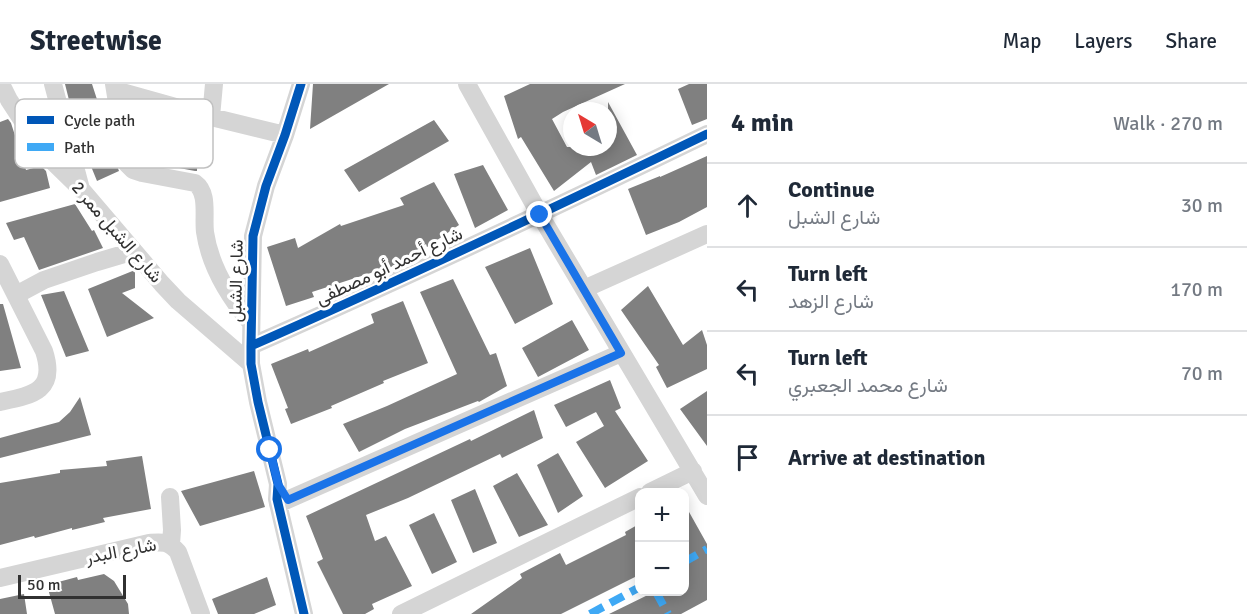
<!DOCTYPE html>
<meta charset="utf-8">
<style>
:root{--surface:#fff;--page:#f2f2f3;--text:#1f2937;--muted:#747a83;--line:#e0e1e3}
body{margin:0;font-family:Signika,Vazirmatn,sans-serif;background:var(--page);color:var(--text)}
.controls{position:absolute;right:18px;bottom:18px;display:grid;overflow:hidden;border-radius:12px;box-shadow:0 3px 15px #0003}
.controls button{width:54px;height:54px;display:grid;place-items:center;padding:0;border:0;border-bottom:2px solid var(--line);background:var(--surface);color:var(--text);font:30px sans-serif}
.compass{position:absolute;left:563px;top:18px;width:54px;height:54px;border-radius:50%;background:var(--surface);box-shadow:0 3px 15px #0003;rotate:322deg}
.scale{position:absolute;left:18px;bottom:15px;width:108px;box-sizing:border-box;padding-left:6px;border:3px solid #313131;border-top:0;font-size:16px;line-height:21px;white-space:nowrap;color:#313131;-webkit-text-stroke:4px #fff;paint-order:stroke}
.stop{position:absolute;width:18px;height:18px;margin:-14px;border:4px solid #1a73e8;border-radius:50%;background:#fff}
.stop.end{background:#1a73e8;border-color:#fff;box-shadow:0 2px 6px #0008}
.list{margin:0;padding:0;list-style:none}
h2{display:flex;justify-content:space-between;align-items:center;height:78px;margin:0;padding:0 24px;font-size:26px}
h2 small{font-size:20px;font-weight:400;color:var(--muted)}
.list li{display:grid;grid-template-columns:39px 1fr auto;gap:18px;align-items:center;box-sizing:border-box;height:84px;padding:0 24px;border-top:2px solid var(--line)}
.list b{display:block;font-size:22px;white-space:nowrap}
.list p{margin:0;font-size:20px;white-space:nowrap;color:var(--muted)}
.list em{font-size:20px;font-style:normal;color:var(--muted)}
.icon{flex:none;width:33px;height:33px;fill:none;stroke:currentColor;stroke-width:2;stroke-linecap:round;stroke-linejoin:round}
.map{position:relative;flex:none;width:707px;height:530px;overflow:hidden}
header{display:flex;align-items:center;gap:36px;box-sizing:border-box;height:84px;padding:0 30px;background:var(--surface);border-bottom:2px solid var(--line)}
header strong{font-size:28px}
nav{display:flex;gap:33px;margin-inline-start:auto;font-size:21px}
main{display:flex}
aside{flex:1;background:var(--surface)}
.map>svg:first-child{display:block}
.building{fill:#808080}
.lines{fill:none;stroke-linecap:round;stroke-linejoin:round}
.minor{stroke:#d5d5d5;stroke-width:18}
.quiet{stroke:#3fa9f5;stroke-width:8;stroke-dasharray:15 8;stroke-linecap:butt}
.cycleway-casing{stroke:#fff;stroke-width:13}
.cycleway{stroke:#0057b8;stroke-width:9}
.route{stroke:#1a73e8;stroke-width:8}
.labels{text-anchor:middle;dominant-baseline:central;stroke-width:6;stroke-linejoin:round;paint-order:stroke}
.street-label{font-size:18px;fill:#313131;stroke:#fff}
.key{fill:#fff;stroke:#c1c1c1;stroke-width:1.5}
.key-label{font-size:16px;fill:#313131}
</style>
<header>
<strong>Streetwise</strong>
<nav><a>Map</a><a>Layers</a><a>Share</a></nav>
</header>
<main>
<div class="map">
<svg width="707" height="530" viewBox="0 0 707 530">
<rect width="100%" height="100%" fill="#fff"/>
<path class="building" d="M65 0H92L104 37 100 38 119 87 97 97 77 48Z
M313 0H389L310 45Z
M530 0H625L563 28 552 35 567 63H608V18L637 71 596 91 591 78 554 107 521 53 518 55 504 12Z
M689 0H707V35L692 41 678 5Z
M8 35 11 39 26 86 41 82 46 87 50 104 0 118V38Z
M434 36 449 57 359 108 344 86Z
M132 40 155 44 156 57 198 48 197 87H195L142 77Z
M707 72V123L679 138 646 151 628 105 660 92V93Z
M483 81 508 126 475 144 454 90Z
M434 98 459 141 427 163 426 160 382 189 380 186 312 208 314 213 286 222 267 163 295 154 298 164 340 140 341 142 404 121 400 114Z
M75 120 92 147 94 146 103 164 39 186 24 153 14 156 6 139Z
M530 164 553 220 515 240 485 183Z
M135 186V204L122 209 154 234 107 253 88 205Z
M453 195 490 271 496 269 507 302 479 318 478 317 405 345 359 368 343 340 387 322 457 290 420 208Z
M648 202 683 261 702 246 707 261V285L667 304 656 283 659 281 621 226Z
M64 207 89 267 66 273 41 211Z
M403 217 428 279 383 297 384 299 331 322 332 324 291 340 285 325 288 324 271 280 308 265 309 268 374 239 371 230Z
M0 220H3L21 284 0 287Z
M572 236 589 266 538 293 522 264Z
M610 296 621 324 615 327 648 377 605 404 576 358 604 342 596 328 566 343 554 321Z
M707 307V362L680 325Z
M80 313 91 351 0 374V354L59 338 70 328Z
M534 326 543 354 502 374 500 370 408 414 366 431 375 457 386 452 412 502 372 520 374 525 365 530H343L317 478 323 475 306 432 470 355 471 357Z
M558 369 583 412 558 429 537 381Z
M142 372 151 425 103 434 105 438 72 446V444L35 454 34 452 0 461V399L60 389V386L107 382 106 377Z
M254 387 265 423 200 442 181 407Z
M517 389 548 441 519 453 493 402Z
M475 405 497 459 473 469 451 416Z
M684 419 707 460V516L681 530H609L656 507H684Z
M434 429 457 478 432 490 409 441Z
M639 440V491L561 530H471L522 494 520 490 560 469 566 481 626 451 625 448Z
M104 490 114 497 128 520 129 530H55L47 501 77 493 78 496Z
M267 493 276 521 254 530H218L212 515Z
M24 510 27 530H0V515Z"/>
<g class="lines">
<path class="minor" d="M1 0 9 16 43 68 81 105 162 200 178 217 251 280
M53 0 81 105
M114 0 115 6 211 33 285 51
M301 0 285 51 266 102 253 152 251 262V280L258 318 278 400 277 415 304 530
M467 0 540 131 707 412
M115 6 127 80 133 86 142 89 195 99C209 109 203 132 205 148 210 183 229 213 251 239
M211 33 214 0
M0 180 44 267C57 307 33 311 0 318
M584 205 707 150
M16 211 44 196 97 178 134 167
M251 262C405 194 556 123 707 50
M650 408 693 387
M170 413 172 446 171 460
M278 420 621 269
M0 494 149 459C163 458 168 457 178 468L201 530
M401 530 640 413"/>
<path class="quiet" d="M684 478 707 465
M656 508 668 530
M590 530 640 503"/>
<defs>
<path id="cycleway" d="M301 0 285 51 266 102 253 152 251 262V280L258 318 278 400 277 415 304 530
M251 262C405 194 556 123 707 50"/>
</defs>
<use href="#cycleway" class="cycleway-casing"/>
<use href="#cycleway" class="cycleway"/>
</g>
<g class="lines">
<path class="route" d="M270 366 278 400 288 416 621 269 540 131"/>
</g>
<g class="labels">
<g class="street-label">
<text transform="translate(117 148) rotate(49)">شارع الشبل ممر 2</text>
<text transform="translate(389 182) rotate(-25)">شارع أحمد أبو مصطفى</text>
<text transform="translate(236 197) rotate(-89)">شارع الشبل</text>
<text transform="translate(121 467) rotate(-11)">شارع البدر</text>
</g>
</g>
<rect x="15" y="15" width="198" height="69" rx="9" class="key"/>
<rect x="27" y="32" width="27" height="8" fill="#0057b8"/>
<rect x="27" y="59" width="27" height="8" fill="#3fa9f5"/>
<g class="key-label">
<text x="64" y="42">Cycle path</text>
<text x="64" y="69">Path</text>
</g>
</svg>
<div class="controls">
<button>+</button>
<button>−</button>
</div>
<svg class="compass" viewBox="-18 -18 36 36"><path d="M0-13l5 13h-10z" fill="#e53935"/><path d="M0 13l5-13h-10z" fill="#747a83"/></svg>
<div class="scale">50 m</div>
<div class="stop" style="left:270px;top:366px"></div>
<div class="stop end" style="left:540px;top:131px"></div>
</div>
<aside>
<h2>4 min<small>Walk · 270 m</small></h2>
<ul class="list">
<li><svg class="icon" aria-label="ahead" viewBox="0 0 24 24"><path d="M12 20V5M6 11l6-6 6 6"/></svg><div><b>Continue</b><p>شارع الشبل</p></div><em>30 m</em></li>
<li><svg class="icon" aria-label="left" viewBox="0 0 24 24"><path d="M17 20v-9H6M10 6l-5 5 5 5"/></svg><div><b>Turn left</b><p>شارع الزهد</p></div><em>170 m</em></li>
<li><svg class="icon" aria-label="left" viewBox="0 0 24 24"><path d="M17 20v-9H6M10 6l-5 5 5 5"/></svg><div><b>Turn left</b><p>شارع محمد الجعبري</p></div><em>70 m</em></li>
<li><svg class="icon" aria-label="arrive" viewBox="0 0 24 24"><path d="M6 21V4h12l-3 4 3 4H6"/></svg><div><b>Arrive at destination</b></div></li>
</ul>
</aside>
</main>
